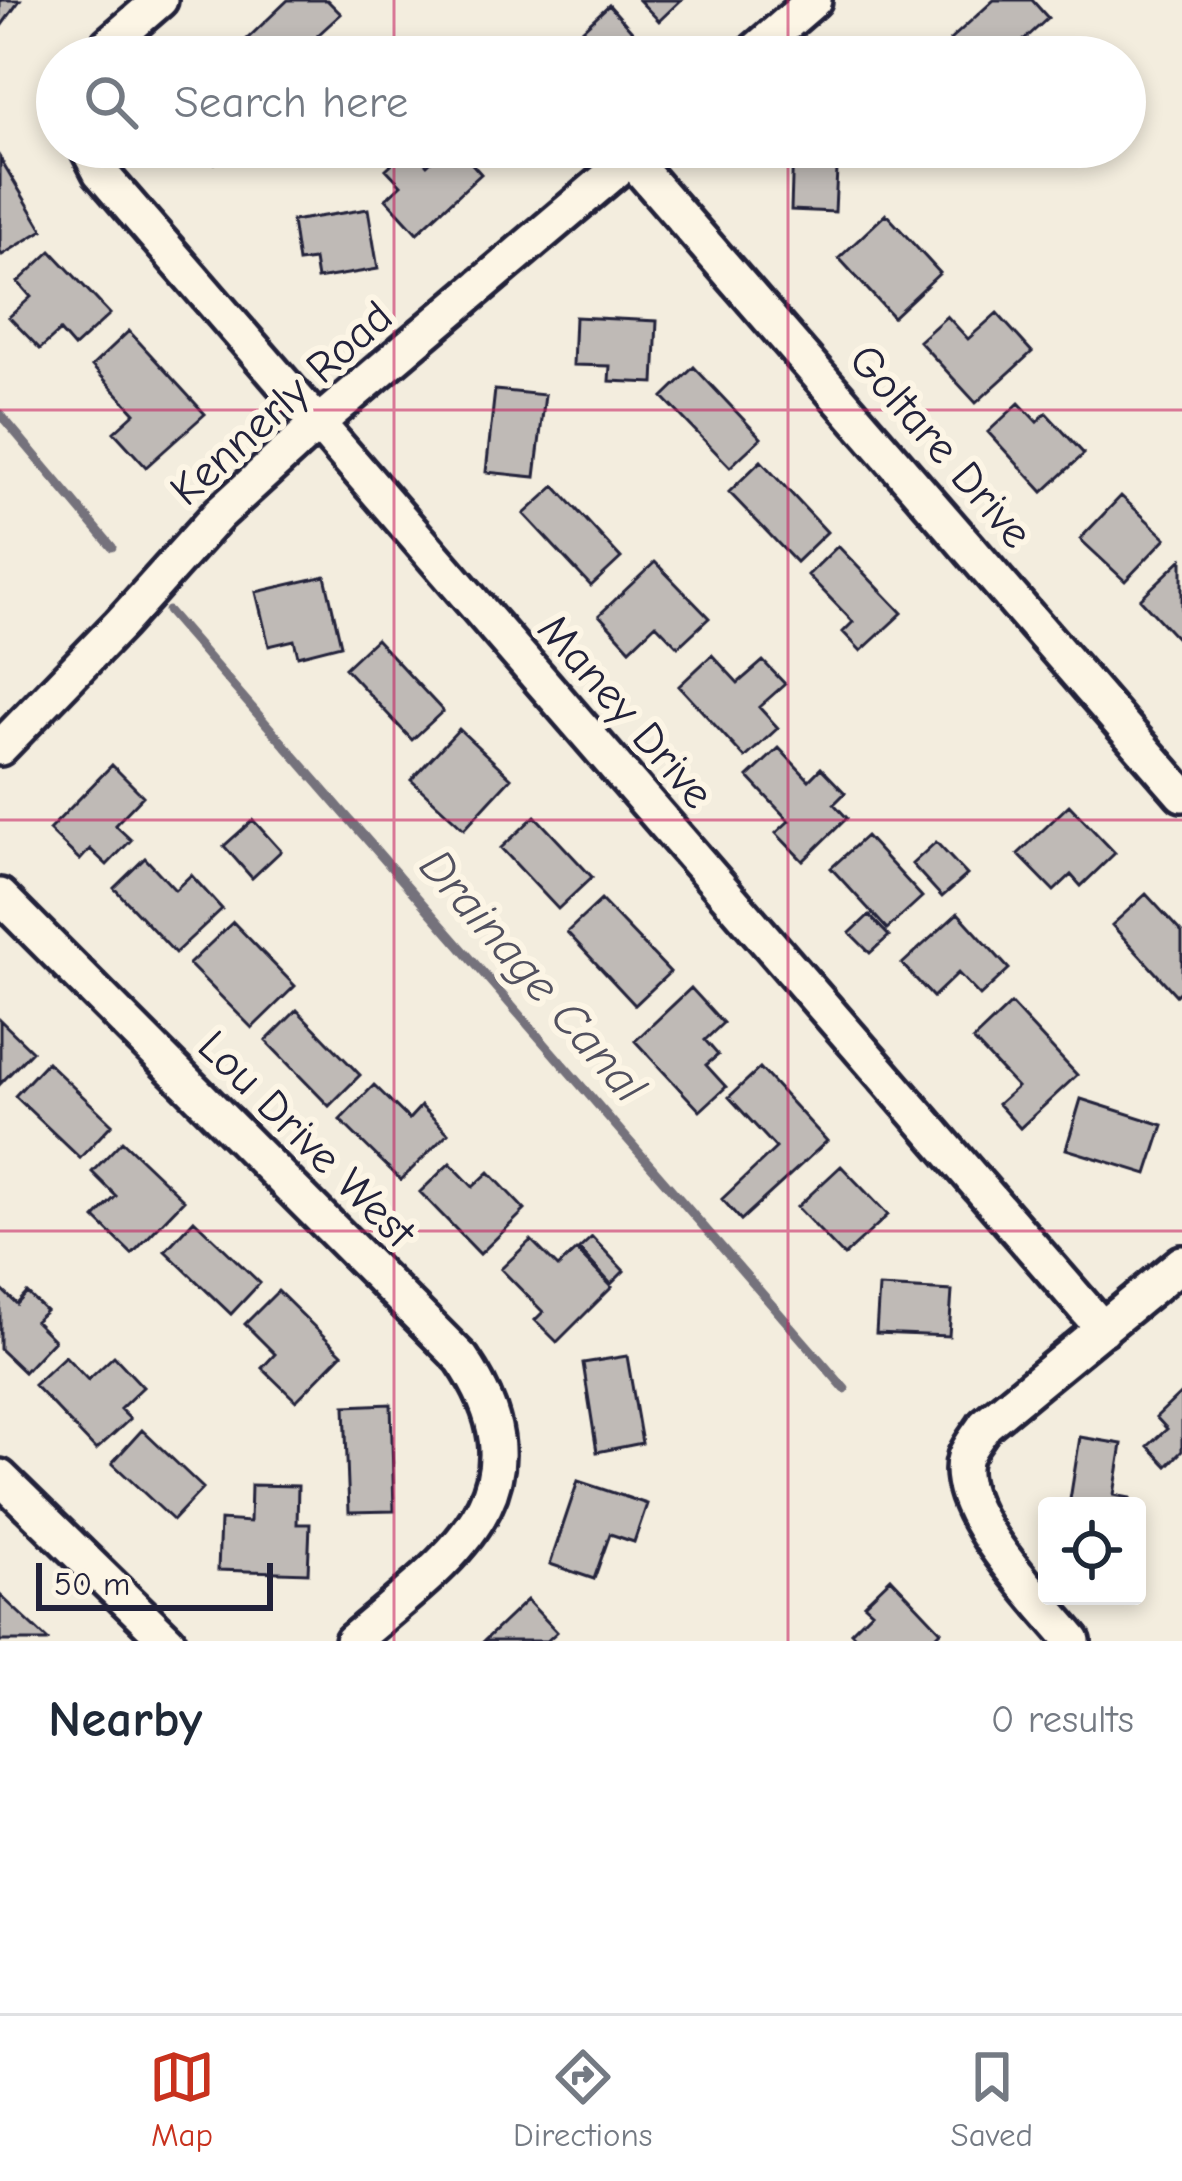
<!DOCTYPE html>
<style>
:root{--surface:#fff;--page:#f6f6f7;--text:#1f2937;--muted:#747a83;--line:#e0e1e3;--accent:#c8321e}
body{margin:0;font-family:"Comic Neue",sans-serif;background:var(--page);color:var(--text)}
.controls{position:absolute;right:36px;bottom:36px;display:grid;overflow:hidden;border-radius:12px;box-shadow:0 6px 18px #0003}
.controls button{width:108px;height:108px;display:grid;place-items:center;padding:0;border:0;border-bottom:3px solid var(--line);background:var(--surface);color:var(--text);font:60px sans-serif}
.scale{position:absolute;left:36px;bottom:30px;width:237px;box-sizing:border-box;padding-left:12px;border:6px solid #22223b;border-top:0;font-size:33px;line-height:42px;white-space:nowrap;color:#22223b;-webkit-text-stroke:9px #fcf5e5;paint-order:stroke}
.list{margin:0;padding:0;list-style:none}
h2{display:flex;justify-content:space-between;align-items:center;height:156px;margin:0;padding:0 48px;font-size:51px}
h2 small{font-size:39px;font-weight:400;color:var(--muted)}
.icon{flex:none;width:66px;height:66px;fill:none;stroke:currentColor;stroke-width:2;stroke-linecap:round;stroke-linejoin:round}
.map{position:relative;flex:none;width:1182px;height:1641px;overflow:hidden}
.search{position:absolute;background:var(--surface);box-shadow:0 6px 18px #0003;left:36px;right:36px;top:36px;height:132px;display:flex;align-items:center;gap:30px;box-sizing:border-box;padding:0 42px;border-radius:66px;color:var(--muted);font-size:45px}
.sheet{height:372px;background:var(--surface)}
nav{display:flex;justify-content:space-around;align-items:center;box-sizing:border-box;height:168px;border-top:3px solid var(--line);background:var(--surface);font-size:33px;color:var(--muted)}
nav a{display:grid;justify-items:center;gap:6px}
nav .on{color:var(--accent)}
.map>svg:first-child{display:block}
.lines{fill:none;stroke-linecap:round;stroke-linejoin:round}
.stream{stroke:#75727b;stroke-width:9}
.building{fill:#bfbab6;stroke:#22223b;stroke-width:3}
.minor-casing{stroke:#22223b;stroke-width:42}
.minor{stroke:#fcf5e5;stroke-width:33}
.grid{fill:none;stroke:#c2185b;stroke-width:3;stroke-opacity:0.55}
.labels{text-anchor:middle;dominant-baseline:central;stroke-width:12;stroke-linejoin:round;paint-order:stroke}
.street-label{font-size:45px;fill:#22223b;stroke:#fcf5e5}
.water-label{font-size:48px;font-style:italic;fill:#525160;stroke:#fcf5e5}
</style>
<div class="map">
<svg width="1182" height="1641" viewBox="0 0 1182 1641">
<rect width="100%" height="100%" fill="#f3edde"/>
<filter id="ink" filterUnits="userSpaceOnUse"><feTurbulence type="fractalNoise" baseFrequency=".00833" numOctaves="2"/><feDisplacementMap in="SourceGraphic" scale="24" xChannelSelector="R" yChannelSelector="G"/><feConvolveMatrix kernelMatrix="1 2 1 2 8 2 1 2 1" color-interpolation-filters="sRGB"/></filter>
<g filter="url(#ink)">
<g class="lines">
<path class="stream" d="M0 414 112 547
M168 611 845 1389"/>
</g>
<path class="building" d="M0 0H20L2 25 0 24Z
M288 0H327L341 14 318 35 339 57H261L245 41Z
M639 0H681L659 21Z
M994 0H1032L1048 18 1024 40 1039 57H965L950 40Z
M609 5 638 38 618 57H553Z
M200 147H233L215 163Z
M410 147 427 165 446 147H457L481 174 417 233 386 199 401 185 386 169Z
M793 147H838L835 212 791 210Z
M0 158 43 230 2 255 0 252Z
M368 209 378 269 317 279 314 260 298 262 292 221Z
M886 214 940 273 893 317 839 258Z
M51 251 110 314 74 347 60 331 40 349 9 317 31 297 18 282Z
M997 313 1032 352 976 403 919 341 947 316 968 339Z
M575 317 657 321 654 383 609 381 610 366 573 365Z
M129 331 205 414 146 467 114 432 135 413 92 366Z
M694 367 761 438 730 467 663 397Z
M495 390 545 395 535 477 486 472Z
M1019 403 1037 422 1046 413 1084 454 1043 492 988 432Z
M761 461 827 532 796 562 729 492Z
M555 486 621 558 591 586 524 514Z
M1121 496 1166 538 1125 581 1080 539Z
M838 546 902 613 861 651 843 632 853 622 808 575Z
M1182 559V644L1140 599Z
M655 562 709 618 678 647 656 624 630 649 599 615Z
M325 576 341 645 298 656 294 640 269 646 256 592Z
M376 639 443 711 412 740 345 668Z
M712 655 738 683 763 661 785 684 759 707 778 728 745 758 679 686Z
M459 729 511 778 464 829 411 780Z
M779 748 809 780 821 768 845 793 834 804 847 818 803 861 776 833 789 821 748 777Z
M112 765 143 796 115 825 131 840 107 865 90 849 80 860 49 830Z
M1069 805 1115 853 1081 886 1071 875 1054 891 1018 854Z
M535 816 592 877 558 909 501 848Z
M253 820 281 851 252 878 224 846Z
M866 836 922 897 887 929 831 868Z
M936 842 967 875 942 897 912 864Z
M145 858 175 890 191 875 222 909 175 953 114 888Z
M1146 894 1182 933V989L1176 995 1112 925Z
M601 900 670 972 635 1005 567 932Z
M958 913 1009 969 980 996 958 973 933 997 902 964Z
M869 915 889 936 870 953 850 933Z
M233 922 295 986 252 1028 189 964Z
M691 988 723 1023 705 1040 718 1055 706 1065 726 1087 700 1111 635 1041Z
M1011 1004 1077 1075 1020 1128 998 1104 1017 1087 973 1040Z
M297 1010 360 1075 329 1106 266 1041Z
M0 1020 32 1051 0 1084Z
M47 1062 112 1124 80 1158 15 1096Z
M760 1068 827 1141 741 1220 722 1199 776 1148 729 1097Z
M374 1085 409 1119 421 1106 448 1133 401 1180 340 1120Z
M1081 1099 1163 1125 1147 1174 1066 1149Z
M122 1141 184 1200 132 1254 95 1218 116 1196 92 1172Z
M450 1163 473 1187 489 1172 525 1210 480 1254 420 1192Z
M841 1166 888 1215 844 1256 797 1207Z
M194 1220 260 1283 231 1314 165 1251Z
M592 1237 624 1271 611 1284 579 1249Z
M531 1240 558 1267 576 1250 612 1287 557 1342 535 1320 543 1312 501 1269Z
M879 1287 952 1291 949 1336 876 1333Z
M0 1288 17 1304 27 1293 46 1311 35 1321 54 1340 24 1372 0 1349Z
M278 1291 342 1354 296 1401 262 1368 275 1354 245 1324Z
M65 1356 88 1380 114 1356 143 1387 120 1409 130 1419 96 1450 34 1385Z
M627 1356 642 1443 597 1452 583 1363Z
M1182 1392V1451L1167 1466 1148 1446 1167 1429 1156 1417Z
M391 1404 394 1511 349 1512 345 1406Z
M142 1430 203 1488 173 1520 112 1463Z
M1080 1437 1122 1444 1114 1495 1130 1498 1129 1506H1069Z
M578 1481 647 1504 634 1542 610 1534 594 1579 550 1564Z
M251 1485 298 1486 297 1524H310L308 1573 218 1570 220 1520 250 1522Z
M891 1578 941 1631 931 1641H860L851 1632 872 1611 864 1604Z
M0 1595 48 1640 47 1641H0Z
M527 1600 557 1632 547 1641H484Z"/>
<g class="lines">
<defs>
<path id="minor" d="M101 57 108 45 160 0
M748 57 814 0
M87 147 100 172 1103 1329
M631 159 1182 794
M0 748 120 624 219 514 317 424 644 147
M0 896 462 1359C554 1493 447 1559 352 1641
M0 1477 168 1641
M1073 1641C1042 1603 948 1508 965 1457 969 1446 979 1435 985 1425L1182 1263"/>
</defs>
<use href="#minor" class="minor-casing"/>
<use href="#minor" class="minor"/>
</g>
</g>
<path class="grid" d="M394 0V57M788 0V57M394 147V1641M788 147V1641M0 410H1182M0 820H1182M0 1231H1182"/>
<g class="labels">
<g class="street-label">
<text transform="translate(281 403) rotate(-42)">Kennerly Road</text>
<text transform="translate(941 446) rotate(49)">Goltare Drive</text>
<text transform="translate(626 711) rotate(49)">Maney Drive</text>
<text transform="translate(307 1139) rotate(45)">Lou Drive West</text>
</g>
<g class="water-label">
<text transform="translate(533 976) rotate(49)">Drainage Canal</text>
</g>
</g>
</svg>
<div class="controls">
<button><svg class="icon" aria-label="locate" viewBox="0 0 24 24"><circle cx="12" cy="12" r="6"/><path d="M12 2v4M12 18v4M2 12h4M18 12h4"/></svg></button>
</div>
<div class="scale">50 m</div>
<div class="search"><svg class="icon" aria-label="search" viewBox="0 0 24 24"><circle cx="10" cy="10" r="6"/><path d="M15 15l6 6"/></svg>Search here</div>
</div>
<section class="sheet">
<h2>Nearby<small>0 results</small></h2>
<ul class="list">
</ul>
</section>
<nav>
<a class="on"><svg class="icon" aria-label="map" viewBox="0 0 24 24"><path d="M3 6l6-2 6 2 6-2v14l-6 2-6-2-6 2zM9 4v14M15 6v14"/></svg>Map</a>
<a><svg class="icon" aria-label="directions" viewBox="0 0 24 24"><path d="M12 3l9 9-9 9-9-9zM9 14v-3h6M13 9l2 2-2 2"/></svg>Directions</a>
<a><svg class="icon" aria-label="saved" viewBox="0 0 24 24"><path d="M7 4h10v16l-5-4-5 4z"/></svg>Saved</a>
</nav>
